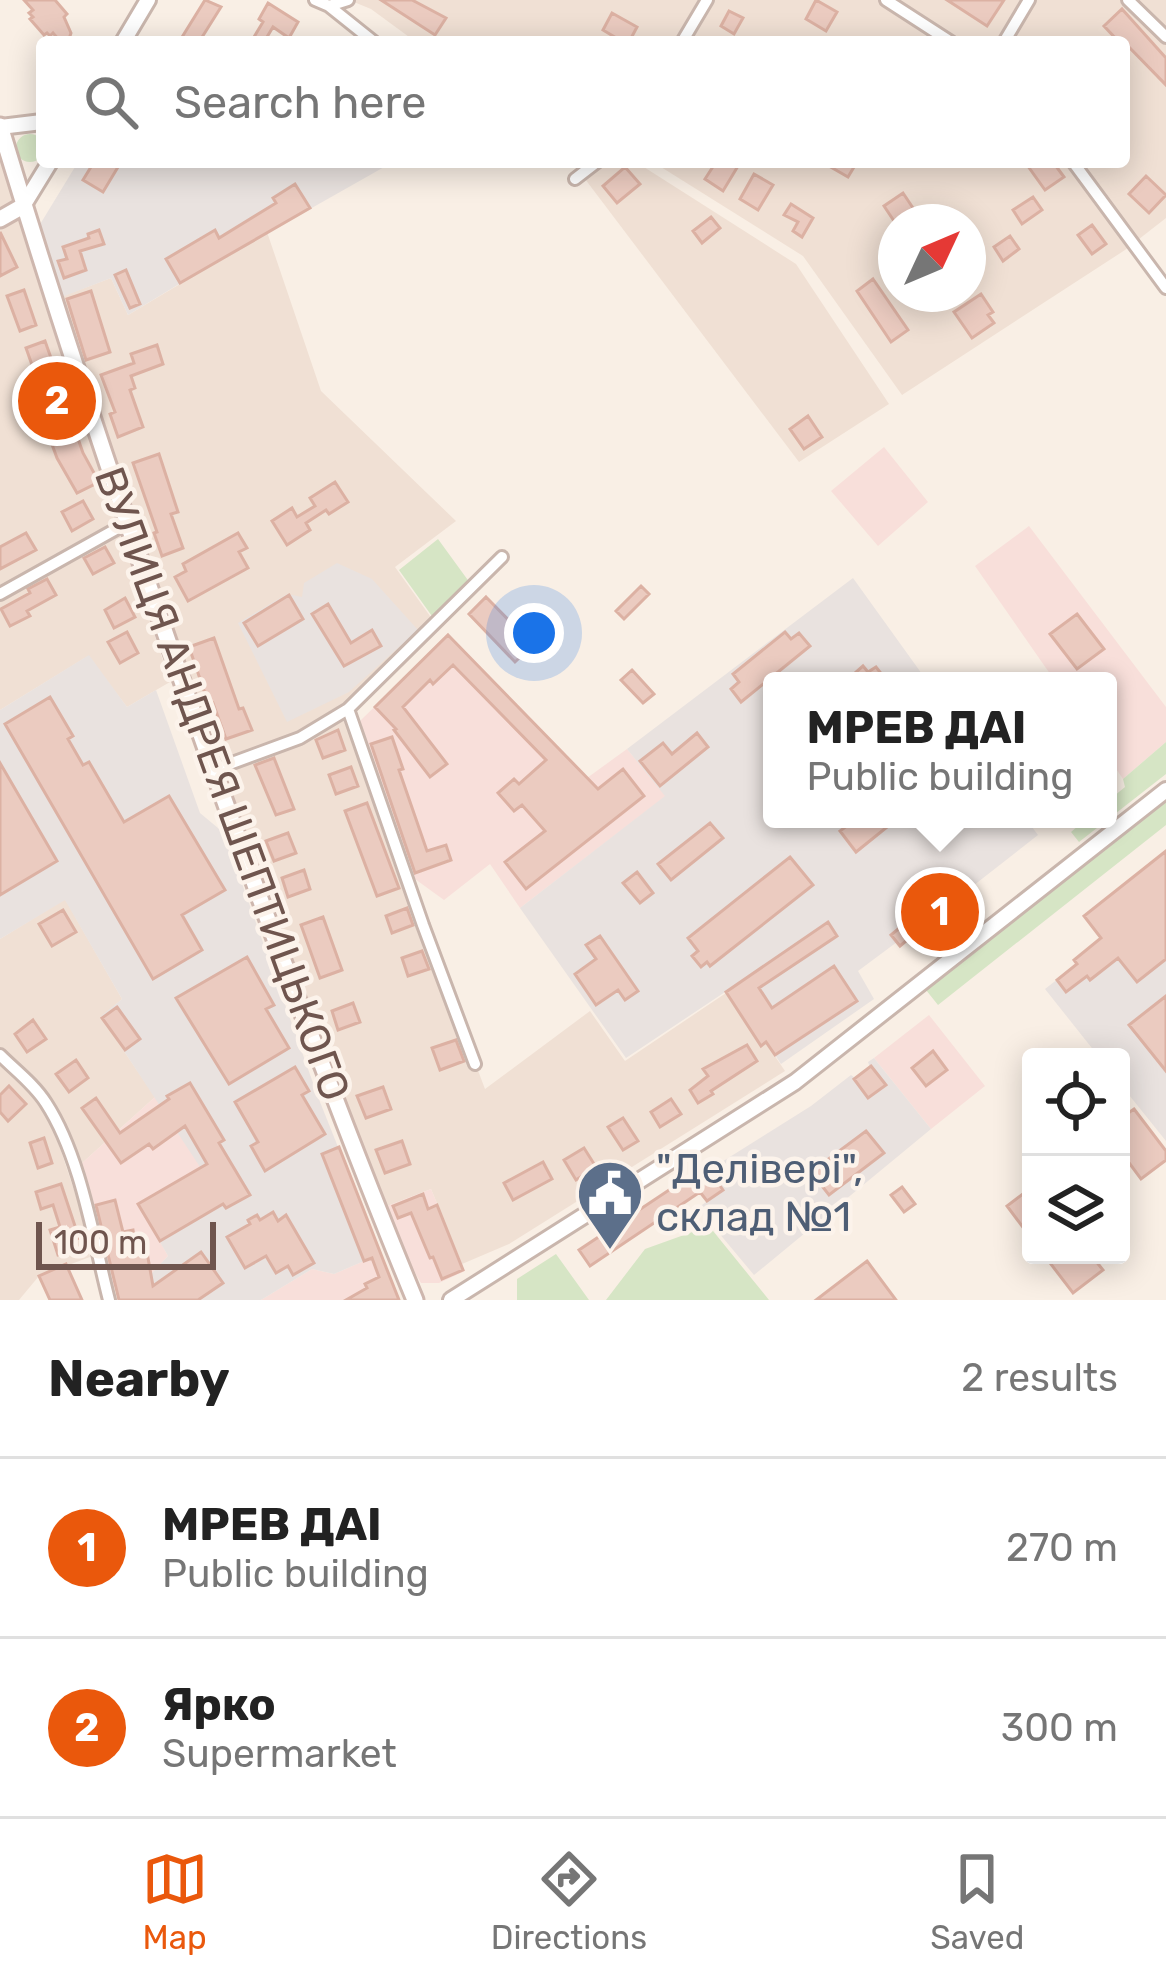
<!DOCTYPE html>
<meta charset="utf-8">
<style>
:root{--surface:#fff;--page:#f2f2f2;--text:#222;--muted:#767676;--line:#e0e0e0;--accent:#ea580c}
body{margin:0;font-family:Rubik,sans-serif;background:var(--page);color:var(--text)}
.controls{position:absolute;right:36px;bottom:36px;display:grid;overflow:hidden;border-radius:12px;box-shadow:0 6px 30px #0003}
.controls button{width:108px;height:108px;display:grid;place-items:center;padding:0;border:0;border-bottom:3px solid var(--line);background:var(--surface);color:var(--text);font:60px sans-serif}
.compass{position:absolute;left:878px;top:204px;width:108px;height:108px;border-radius:50%;background:var(--surface);box-shadow:0 6px 30px #0003;rotate:46deg}
.scale{position:absolute;left:36px;bottom:30px;width:180px;box-sizing:border-box;padding-left:12px;border:6px solid #6f554e;border-top:0;font-size:33px;line-height:42px;white-space:nowrap;color:#6f554e;-webkit-text-stroke:9px #fcf3eb;paint-order:stroke}
.you{position:absolute;left:534px;top:633px;width:42px;height:42px;margin:-30px;border:9px solid #fff;border-radius:50%;background:#1a73e8;box-shadow:0 0 0 18px #1a73e833}
.badge{display:grid;place-items:center;width:78px;height:78px;border-radius:50%;background:var(--accent);color:#fff;font-size:39px;font-weight:700}
.pin{position:absolute;translate:-50% -50%;border:6px solid #fff;box-shadow:0 3px 12px #0006}
.popup{position:absolute;left:763px;top:672px;width:354px;height:156px;box-sizing:border-box;display:grid;place-content:center;border-radius:12px;background:var(--surface);filter:drop-shadow(0 3px 9px #0005);font-size:39px;white-space:nowrap;color:var(--muted)}
.popup b{font-size:45px;color:var(--text)}
.popup::after{content:'';position:absolute;left:50%;top:100%;margin-left:-24px;border:24px solid transparent;border-top-color:var(--surface)}
.list{margin:0;padding:0;list-style:none}
h2{display:flex;justify-content:space-between;align-items:center;height:156px;margin:0;padding:0 48px;font-size:51px}
h2 small{font-size:39px;font-weight:400;color:var(--muted)}
.list li{display:grid;grid-template-columns:78px 1fr auto;gap:36px;align-items:center;box-sizing:border-box;height:180px;padding:0 48px;border-top:3px solid var(--line)}
.list b{display:block;font-size:45px;white-space:nowrap}
.list p{margin:0;font-size:39px;white-space:nowrap;color:var(--muted)}
.list em{font-size:39px;font-style:normal;color:var(--muted)}
.icon{flex:none;width:66px;height:66px;fill:none;stroke:currentColor;stroke-width:2;stroke-linecap:round;stroke-linejoin:round}
.map{position:relative;flex:none;width:1166px;height:1300px;overflow:hidden}
.search{position:absolute;background:var(--surface);box-shadow:0 6px 30px #0003;left:36px;right:36px;top:36px;height:132px;display:flex;align-items:center;gap:30px;box-sizing:border-box;padding:0 42px;border-radius:12px;color:var(--muted);font-size:45px}
.sheet{height:516px;background:var(--surface)}
nav{display:flex;justify-content:space-around;align-items:center;box-sizing:border-box;height:168px;border-top:3px solid var(--line);background:var(--surface);font-size:33px;color:var(--muted)}
nav a{display:grid;justify-items:center;gap:6px}
nav .on{color:var(--accent)}
.map>svg:first-child{display:block}
.residential{fill:#f0e0d4;fill-rule:evenodd}
.commercial{fill:#f8dfda}
.industrial{fill:#e9e2df}
.green{fill:#d6e5c5}
.building{fill:#ebcbc0;stroke:#dcb1a3;stroke-width:3}
.lines{fill:none;stroke-linecap:round;stroke-linejoin:round}
.minor-casing{stroke:#c9b6ad;stroke-width:16}
.tertiary-casing{stroke:#c9b6ad;stroke-width:20}
.secondary-casing{stroke:#ceb7ae;stroke-width:21}
.minor{stroke:#fff;stroke-width:10}
.tertiary{stroke:#fff;stroke-width:14}
.secondary{stroke:#fff;stroke-width:15}
.labels{text-anchor:middle;dominant-baseline:central;stroke-width:9;stroke-linejoin:round;paint-order:stroke}
.street-label{font-size:42px;fill:#6f554e;stroke:#fcf3eb}
.service-label{font-size:42px;fill:#4e5e75;stroke:#fcf3eb;text-anchor:start}
</style>
<div class="map">
<svg width="1166" height="1300" viewBox="0 0 1166 1300">
<rect width="100%" height="100%" fill="#f9efe5"/>
<path class="residential" d="M349 0H1166V218L1125 250 902 395 803 256 653 162H1124V42H416L371 9ZM896 222H968V294H896Z
M0 126 55 299 111 278 128 315 267 232 321 391 456 521 395 567 435 623 348 710 423 925 485 1089 590 1011 625 1061 726 993 760 1046 766 1043 785 1071 509 1244 462 1264 431 1189 377 1210 127 524 0 594Z
M606 162H636L796 264 889 404 799 462 585 179Z
M120 530 170 682 127 707 88 656 0 710V598Z
M65 899 122 999 101 1017 155 1097 81 1164 50 1099 0 1048V939Z
M0 1061 30 1089 53 1127 79 1205 90 1257 39 1276 19 1300H0Z"/>
<path class="commercial" d="M884 447 928 502 878 546 831 491Z
M1029 526 1166 707V742L1123 779 1108 757V681H1055L975 566Z
M448 635 587 778 627 749 666 796 520 908 490 864 444 900 415 879 360 721Z
M929 1015 985 1086 931 1129 874 1058Z
M155 1097 201 1167 139 1204 168 1256 151 1274 112 1287 81 1164Z
M431 1189 465 1271 439 1283H421L411 1266 387 1206Z
M371 1258 399 1300H261L312 1269 334 1274Z"/>
<path class="industrial" d="M78 162H393L287 222 285 220 128 315 111 278 62 297 39 226Z
M337 563 372 579 418 630 349 692 287 722 238 623 287 594 302 597 304 583Z
M853 578 927 681H772V819H1026L1038 835 960 896 944 876 930 887 934 893 903 925 897 942 858 971 874 999 781 1064 767 1043 760 1047 725 992 626 1058 520 908 665 796 627 749Z
M89 655 127 707 156 690 200 813 224 833 318 1097 382 1257 373 1261 371 1258 334 1274 312 1269 261 1300H140L134 1277 151 1274 168 1256 138 1204 200 1167 101 1016 122 999 65 900 0 939V710Z
M1166 851V1141L1121 1085V1057H1099L1045 989 1077 964 1101 939 1084 916Z
M874 1058 931 1129 754 1275 698 1208 722 1190 709 1170 811 1106 851 1075 855 1078 870 1067 868 1062Z"/>
<path class="green" d="M16 148a14 14 0 1 1 28 0a14 14 0 1 1-28 0Z
M438 539 470 583 434 619 399 570Z
M1166 742V774L1079 842 1071 832 1086 819H1108V801L1125 787 1123 779Z
M1166 801V825L938 1005 926 990Z
M709 1226 769 1300H606L645 1249Z
M556 1254 589 1300H517V1279Z"/>
<path class="building" d="M24 0H55L67 14 64 17 71 33 69 39 59 40 53 33 50 36 47 33 44 35 30 19 33 17 29 13 33 10Z
M205 0 221 7 199 42H179Z
M381 0H412L446 18 435 35Z
M816 0 837 12 826 31 806 19Z
M947 0H1004L987 26Z
M268 3 298 22 289 38 273 27 264 42H251L263 22 259 19Z
M1122 9 1166 58V85L1124 42H1119L1104 26Z
M729 11 743 18 734 34 721 26Z
M612 13 637 27 629 42H623L603 30Z
M94 162H121L103 192 83 180Z
M716 162H731L738 166 723 191 705 179Z
M822 162H857L848 177Z
M1025 162H1053L1064 177 1045 190Z
M625 167 640 184 617 203 603 186Z
M754 174 773 185 758 210 740 199Z
M1146 176 1166 195 1149 213 1129 194Z
M295 184 310 208 180 283 166 259 215 230 219 238 276 203 273 198Z
M903 193 915 211 896 224 884 206Z
M1033 197 1042 210 1022 224 1013 210Z
M791 204 813 218 802 237 793 231 798 222 784 215Z
M711 217 720 228 702 243 693 231Z
M1092 225 1106 244 1092 254 1078 235Z
M99 230 104 244 80 251 86 270 64 278 58 261 67 259 63 247 89 238 88 234Z
M0 232 17 267 0 276Z
M1010 236 1019 249 1003 261 994 247Z
M126 270 140 304 130 308 115 275Z
M873 279 908 330 891 342 857 291Z
M24 290 36 325 20 331 7 296Z
M91 291 110 352 86 360 67 299Z
M981 294 993 312 988 315 994 323 972 338 954 312Z
M45 341 56 372 37 379 26 348Z
M157 345 163 364 131 376 135 388 130 390 143 427 118 437 110 414 115 412 101 375 134 363 131 354Z
M62 390 68 409 51 415 44 396Z
M808 416 822 437 804 449 790 429Z
M75 430 83 453 99 482 77 493 57 458 50 439Z
M159 454 178 512 171 514 183 548 162 556 154 533 157 532 133 463Z
M335 482 348 502 329 514 326 510 306 523 310 530 287 545 272 521 292 508 297 517 315 506 310 498Z
M83 501 93 519 72 531 62 512Z
M26 533 36 550 0 569V547Z
M238 533 247 548 239 552 248 568 188 601 175 577 186 571 183 564Z
M105 547 114 563 93 574 84 558Z
M47 579 56 595 27 611 30 616 10 626 1 609 30 593 28 589Z
M641 586 649 594 624 619 616 611Z
M289 595 303 619 258 646 244 623Z
M486 597 533 645 515 662 469 614Z
M125 598 135 617 114 628 105 610Z
M328 604 351 643 372 630 381 646 344 666 312 614Z
M1077 614 1104 649 1077 669 1050 634Z
M127 632 138 653 120 663 108 642Z
M785 632 791 639 799 633 810 646 741 702 731 689 739 682 733 674Z
M448 635 598 789 623 769 644 796 526 889 505 862 545 831 522 805 514 811 498 793 514 779 519 784 546 760 453 665 433 684 430 680 403 707 447 764 430 777 394 730 396 729 375 707Z
M214 638 239 709 243 708 252 730 226 739 213 703 209 705 189 647Z
M863 666 868 672 876 667 887 681H857L860 679 856 672Z
M632 670 654 694 643 703 621 680Z
M50 697 73 736 68 739 83 765 89 762 124 822 169 796 225 890 182 915 202 950 153 979 5 724Z
M338 730 345 750 323 758 316 740Z
M697 733 708 747 660 786 640 761 663 743 672 754Z
M392 737 403 769 399 770 427 851 446 845 451 860 415 873 371 744Z
M274 758 294 809 276 815 255 765Z
M0 763 57 861 0 895Z
M351 767 358 786 336 794 329 775Z
M367 803 399 888 377 896 345 811Z
M856 819H897L856 852 840 831Z
M710 823 723 838 671 880 658 864Z
M288 833 296 853 274 861 266 841Z
M1166 851V959L1137 982 1118 958 1090 980 1087 976 1066 992 1057 980 1077 964 1074 960 1101 938 1084 916Z
M790 857 813 885 710 966 707 962 701 967 692 956 698 951 688 938Z
M304 870 310 889 288 897 282 878Z
M637 872 653 893 640 903 623 883Z
M944 876 967 905 952 916 950 913 916 939 913 935 900 946 891 935 903 925 899 920 934 893 929 887Z
M407 908 413 925 392 933 386 916Z
M63 910 76 932 52 946 39 924Z
M323 917 342 970 320 978 301 925Z
M828 922 837 936 759 988 772 1008 834 966 857 1001 775 1055 766 1042 761 1046 726 992Z
M600 936 638 991 625 1000 618 990 596 1005 575 974 596 959 586 945Z
M422 951 429 969 408 976 402 958Z
M247 957 274 1005 266 1009 289 1048 229 1084 176 998Z
M1166 996V1071L1129 1025Z
M353 1003 360 1022 338 1030 332 1011Z
M117 1007 140 1039 125 1050 102 1018Z
M33 1020 46 1039 27 1052 15 1034Z
M456 1040 464 1061 440 1070 432 1048Z
M747 1045 757 1061 711 1091 713 1094 698 1103 690 1090 708 1076 703 1069Z
M933 1051 947 1070 926 1086 912 1068Z
M76 1060 88 1078 69 1092 56 1074Z
M871 1066 886 1085 868 1098 854 1079Z
M295 1067 309 1091 302 1095 325 1134 265 1171 251 1146 258 1142 235 1102Z
M190 1083 224 1140 219 1143 250 1195 226 1208 223 1204 160 1241 138 1204 207 1164 185 1126 153 1149 149 1144 121 1163 82 1108 96 1098 120 1133 169 1099 167 1096Z
M9 1086 26 1104 8 1121 0 1112V1095Z
M383 1087 391 1109 366 1118 357 1096Z
M671 1099 681 1114 660 1127 651 1112Z
M1134 1109 1166 1151V1160L1141 1179 1121 1152V1118Z
M623 1118 638 1141 623 1150 608 1127Z
M866 1131 884 1153 829 1195 811 1172Z
M44 1138 52 1163 38 1168 30 1143Z
M402 1141 410 1164 385 1173 376 1150Z
M339 1147 382 1257 399 1300H346L367 1288 365 1284 379 1277 372 1258 364 1261 322 1154Z
M584 1148 596 1167 576 1180 564 1160Z
M543 1162 552 1179 513 1200 504 1183Z
M709 1170 723 1190 707 1201 700 1192 590 1266 579 1250 690 1176 693 1181Z
M61 1184 79 1238 73 1240 76 1250 58 1255 50 1230 60 1227 53 1205 41 1209 36 1192Z
M902 1187 915 1204 904 1212 891 1195Z
M1031 1188V1238L1007 1206Z
M423 1194 428 1209 437 1205 463 1270 442 1279 433 1257 430 1258 411 1213 398 1218 393 1206Z
M115 1200 123 1232 133 1230 135 1243 145 1241 153 1286 201 1252 223 1283 198 1300H119L96 1205Z
M273 1212 278 1221 286 1215 314 1263 293 1275 288 1266 276 1273 266 1256 245 1268 227 1237 250 1224 248 1220 257 1215 260 1220Z
M1044 1255H1091L1103 1270 1073 1293Z
M867 1261 896 1300H816Z
M66 1264 82 1300H50L39 1276Z"/>
<g class="lines">
<defs>
<path id="minor" d="M315 0 329 6 348 0
M886 0 951 42
M1128 0 1166 37
M329 6 374 42
M682 42 707 0
M1004 42 1029 0
M1073 162 1166 288
M575 179 597 162
M0 594 127 523
M348 709 423 925 475 1064
M213 770 300 738 348 709 502 557
M0 1055C15 1070 34 1084 46 1103 81 1157 93 1238 109 1300"/>
<path id="tertiary" d="M123 42 148 0
M0 127 42 122
M23 206 50 162
M451 1300 795 1082 1166 790"/>
<path id="secondary" d="M0 126C78 384 165 639 258 893 308 1029 359 1165 415 1300
M0 219 23 206"/>
</defs>
<use href="#minor" class="minor-casing"/>
<use href="#tertiary" class="tertiary-casing"/>
<use href="#secondary" class="secondary-casing"/>
<use href="#minor" class="minor"/>
<use href="#tertiary" class="tertiary"/>
<use href="#secondary" class="secondary"/>
</g>
<defs>
<symbol id="civic-pin" viewBox="-11 -11 22 30"><path d="M0 17L-7.5 6A9.5 9.5 0 1 1 7.5 6Z" fill="#5c6f8a" stroke="#fcf3eb"/><path d="M-.6-6.5H3V-4.5H.6V-3L4-1V1h2V6H-6V1h2V-1L-.6-3ZM-1.2 2.5V6h2.4V2.5Z" fill="#fff"/></symbol>
</defs>
<g fill-rule="evenodd">
<use href="#civic-pin" x="572" y="1155" width="76" height="104"/>
</g>
<g class="labels">
<g class="street-label">
<text transform="translate(222 784) rotate(70)">ВУЛИЦЯ АНДРЕЯ ШЕПТИЦЬКОГО</text>
</g>
<g class="service-label">
<text x="656" y="1169">"Делівері",<tspan x="656" dy="48">склад №1</tspan></text>
</g>
</g>
</svg>
<div class="controls">
<button><svg class="icon" aria-label="locate" viewBox="0 0 24 24"><circle cx="12" cy="12" r="6"/><path d="M12 2v4M12 18v4M2 12h4M18 12h4"/></svg></button>
<button><svg class="icon" aria-label="layers" viewBox="0 0 24 24"><path d="M12 4l9 5-9 5-9-5zM3 14l9 5 9-5"/></svg></button>
</div>
<svg class="compass" viewBox="-18 -18 36 36"><path d="M0-13l5 13h-10z" fill="#e53935"/><path d="M0 13l5-13h-10z" fill="#767676"/></svg>
<div class="scale">100 m</div>
<div class="you"></div>
<div class="pin badge" style="left:940px;top:912px">1</div>
<div class="popup"><b>МРЕВ ДАІ</b>Public building</div>
<div class="pin badge" style="left:57px;top:401px">2</div>
<div class="search"><svg class="icon" aria-label="search" viewBox="0 0 24 24"><circle cx="10" cy="10" r="6"/><path d="M15 15l6 6"/></svg>Search here</div>
</div>
<section class="sheet">
<h2>Nearby<small>2 results</small></h2>
<ul class="list">
<li><span class="badge">1</span><div><b>МРЕВ ДАІ</b><p>Public building</p></div><em>270 m</em></li>
<li><span class="badge">2</span><div><b>Ярко</b><p>Supermarket</p></div><em>300 m</em></li>
</ul>
</section>
<nav>
<a class="on"><svg class="icon" aria-label="map" viewBox="0 0 24 24"><path d="M3 6l6-2 6 2 6-2v14l-6 2-6-2-6 2zM9 4v14M15 6v14"/></svg>Map</a>
<a><svg class="icon" aria-label="directions" viewBox="0 0 24 24"><path d="M12 3l9 9-9 9-9-9zM9 14v-3h6M13 9l2 2-2 2"/></svg>Directions</a>
<a><svg class="icon" aria-label="saved" viewBox="0 0 24 24"><path d="M7 4h10v16l-5-4-5 4z"/></svg>Saved</a>
</nav>
